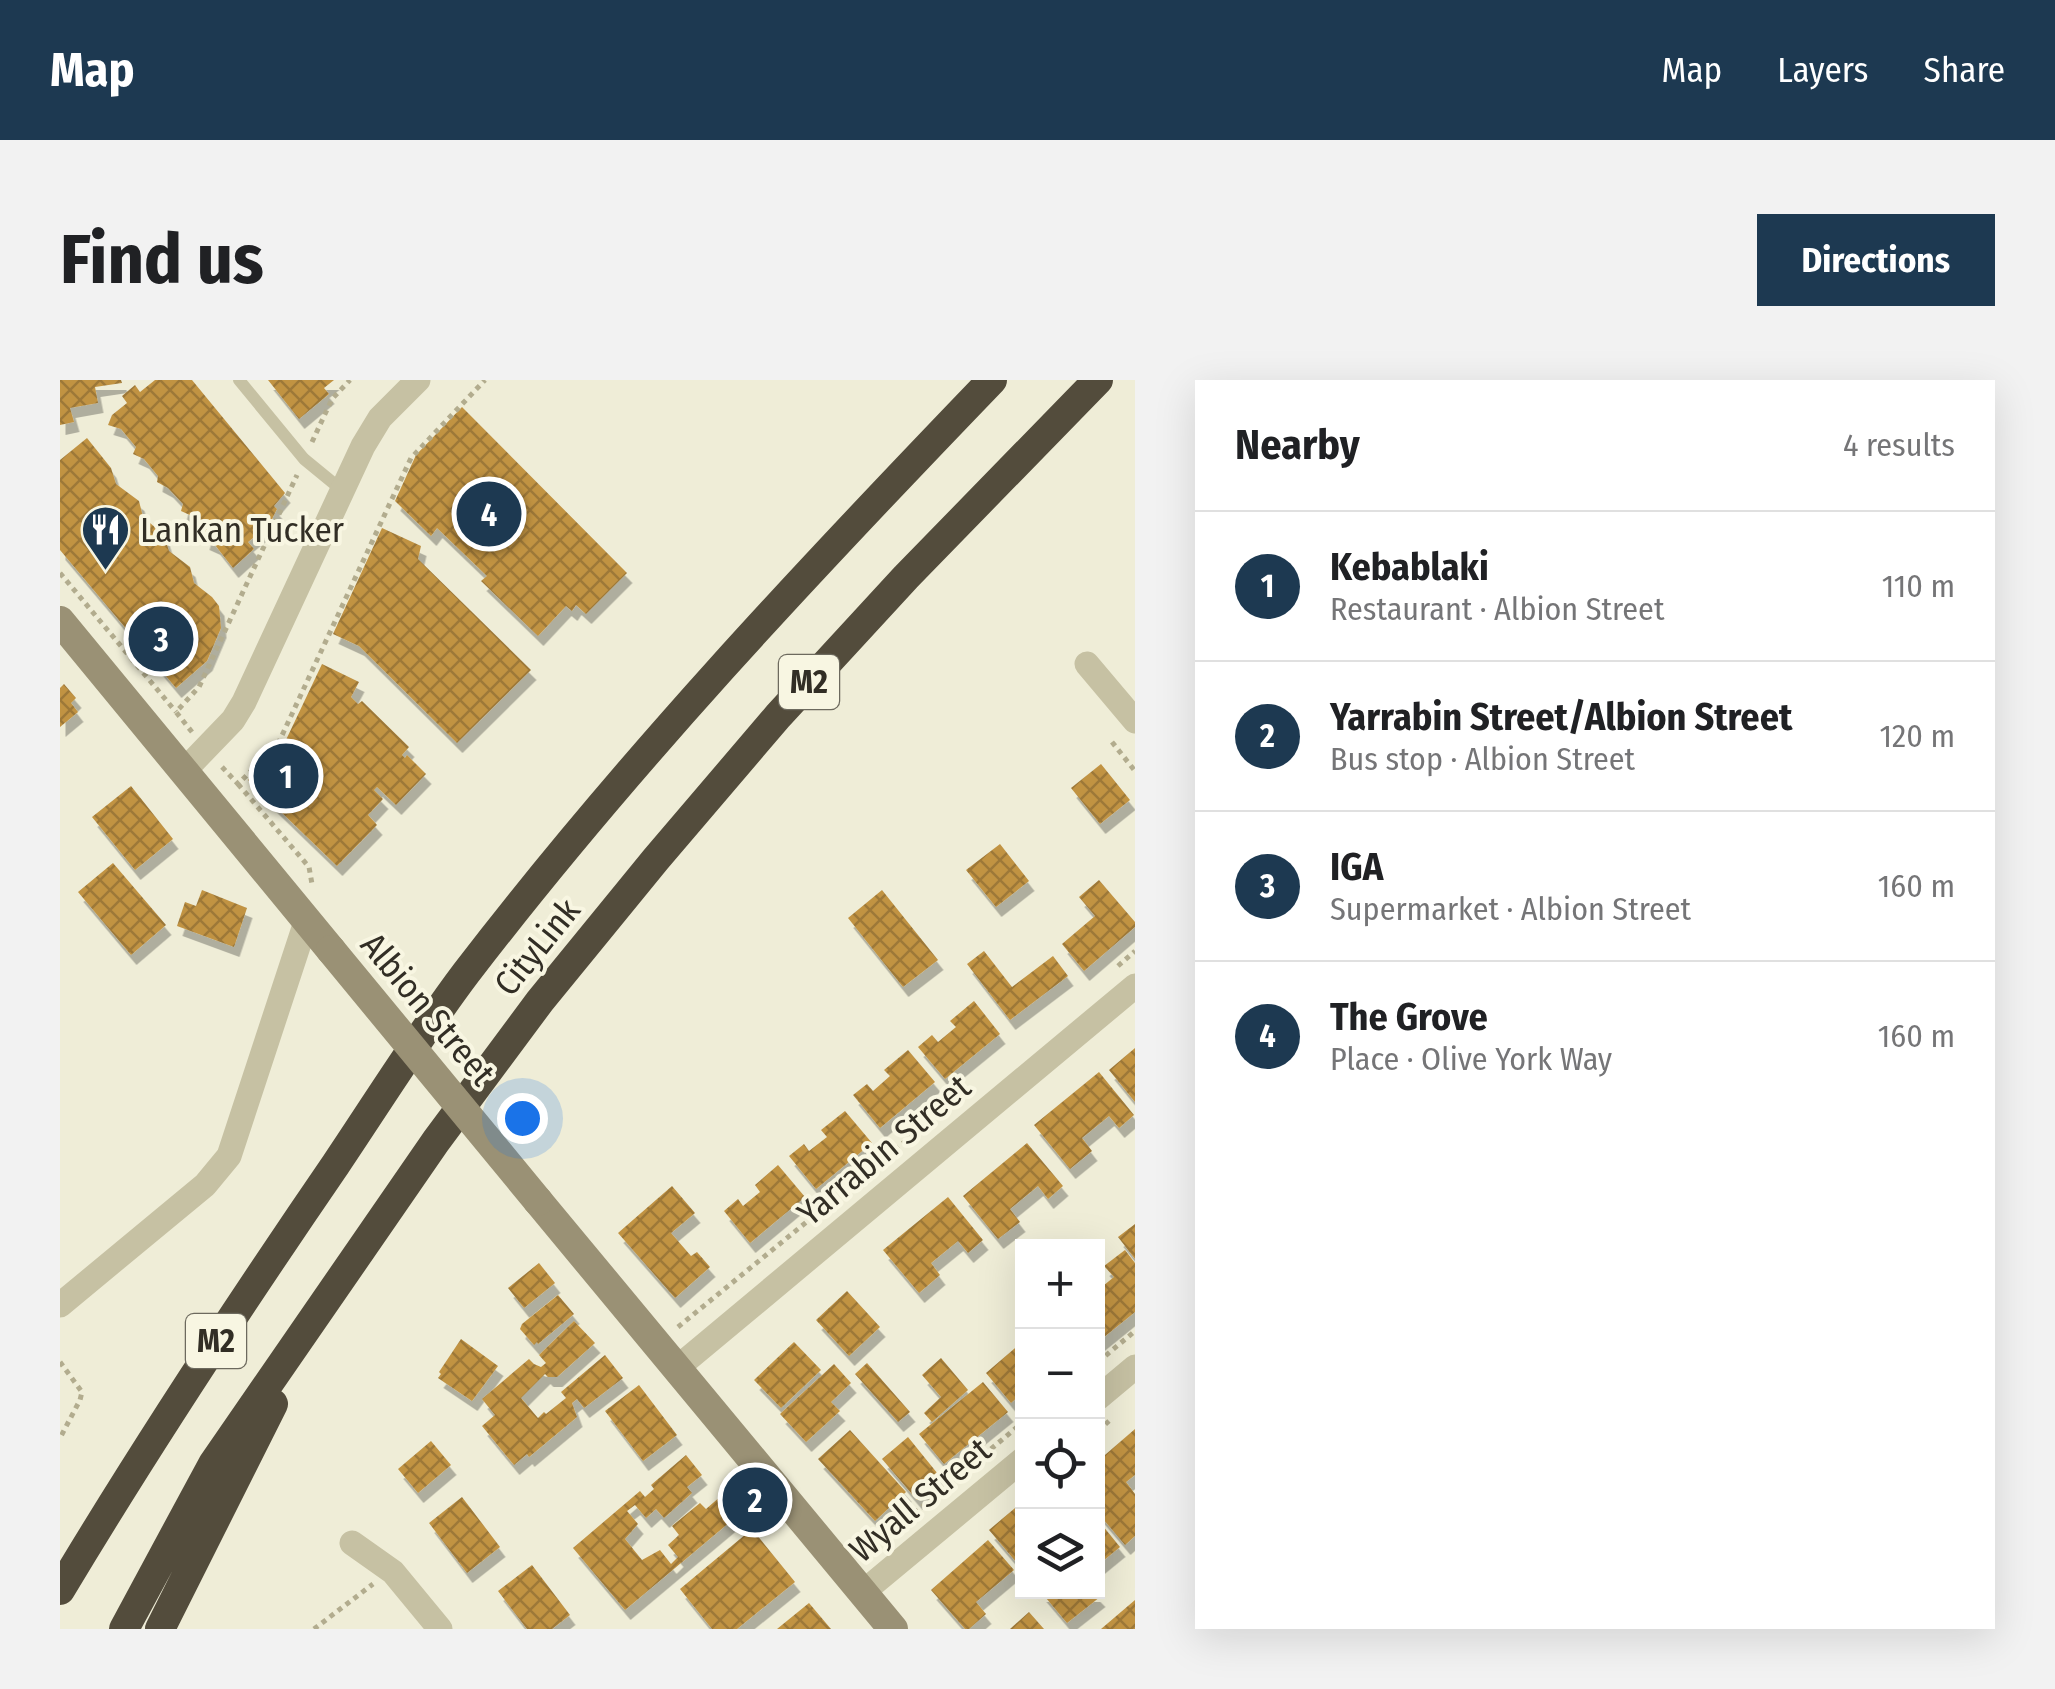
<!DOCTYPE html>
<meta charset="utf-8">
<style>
:root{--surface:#fff;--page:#f2f2f2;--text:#202124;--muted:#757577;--line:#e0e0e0;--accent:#1d3951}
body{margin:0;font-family:"Fira Sans Condensed",sans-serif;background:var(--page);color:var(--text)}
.controls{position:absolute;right:30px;bottom:30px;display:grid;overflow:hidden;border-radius:0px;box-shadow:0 10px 40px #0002}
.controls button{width:90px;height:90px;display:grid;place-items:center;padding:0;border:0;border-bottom:2px solid var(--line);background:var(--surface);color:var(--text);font:50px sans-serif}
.you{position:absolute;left:462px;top:738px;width:35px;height:35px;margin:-25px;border:8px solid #fff;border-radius:50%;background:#1a73e8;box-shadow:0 0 0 15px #1a73e833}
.badge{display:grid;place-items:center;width:65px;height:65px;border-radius:50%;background:var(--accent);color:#fff;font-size:32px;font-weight:700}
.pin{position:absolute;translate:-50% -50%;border:5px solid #fff;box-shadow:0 2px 10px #0006}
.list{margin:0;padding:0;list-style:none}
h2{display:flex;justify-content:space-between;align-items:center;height:130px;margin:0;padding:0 40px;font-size:42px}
h2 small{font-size:32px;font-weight:400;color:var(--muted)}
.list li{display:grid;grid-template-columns:65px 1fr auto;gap:30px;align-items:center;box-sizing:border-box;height:150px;padding:0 40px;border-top:2px solid var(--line)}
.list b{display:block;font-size:38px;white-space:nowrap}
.list p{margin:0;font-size:32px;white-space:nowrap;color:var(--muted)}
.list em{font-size:32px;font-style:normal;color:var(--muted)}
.icon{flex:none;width:55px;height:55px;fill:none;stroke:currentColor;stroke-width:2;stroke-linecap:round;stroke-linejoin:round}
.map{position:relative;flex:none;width:1075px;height:1249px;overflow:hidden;border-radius:0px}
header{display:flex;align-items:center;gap:60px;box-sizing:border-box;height:140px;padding:0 50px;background:var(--accent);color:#fff}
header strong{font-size:48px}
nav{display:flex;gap:55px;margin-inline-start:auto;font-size:35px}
.intro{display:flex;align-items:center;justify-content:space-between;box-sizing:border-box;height:240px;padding:0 60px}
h1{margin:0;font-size:70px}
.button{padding:25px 45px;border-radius:0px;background:var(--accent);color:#fff;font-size:35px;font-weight:700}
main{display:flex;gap:60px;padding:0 60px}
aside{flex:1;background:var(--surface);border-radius:0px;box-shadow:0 10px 40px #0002}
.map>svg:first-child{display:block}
.building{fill:url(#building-cross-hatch);filter:url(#shadow)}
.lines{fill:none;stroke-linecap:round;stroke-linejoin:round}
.path{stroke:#b2ac8e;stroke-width:5;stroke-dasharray:5 5;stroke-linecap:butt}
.lane{stroke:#c6c1a3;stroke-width:12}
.street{stroke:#c6c1a3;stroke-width:25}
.secondary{stroke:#9a9175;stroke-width:30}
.highway{stroke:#534c3c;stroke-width:30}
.secondary-bridge{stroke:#9a9175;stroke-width:30}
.labels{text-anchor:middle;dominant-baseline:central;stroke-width:8;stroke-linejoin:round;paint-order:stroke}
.shield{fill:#f8f6e2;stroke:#6d6a5e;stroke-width:2.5}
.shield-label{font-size:32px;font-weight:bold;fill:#322e25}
.poi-label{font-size:35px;fill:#322e25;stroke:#f8f6e2;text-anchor:start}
.street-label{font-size:35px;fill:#322e25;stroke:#f8f6e2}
</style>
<header>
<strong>Map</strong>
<nav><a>Map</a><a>Layers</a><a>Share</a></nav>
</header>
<div class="intro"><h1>Find us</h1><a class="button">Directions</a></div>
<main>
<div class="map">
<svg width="1075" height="1249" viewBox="0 0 1075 1249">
<defs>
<pattern id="building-cross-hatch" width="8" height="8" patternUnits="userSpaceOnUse" patternTransform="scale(2.5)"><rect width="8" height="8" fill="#c19343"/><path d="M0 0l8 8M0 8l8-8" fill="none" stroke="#9d7838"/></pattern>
<filter id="shadow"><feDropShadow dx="5.5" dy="10" stdDeviation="0" flood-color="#0004"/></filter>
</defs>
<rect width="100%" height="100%" fill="#efedd7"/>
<path class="building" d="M0 0H61L62 3 35 7 38 23 10 28 14 42 0 45Z
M95 0H132L225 113 214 126 217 129 209 145 188 162 194 169 173 188 155 165 144 160 146 153 132 136 121 131 123 124 108 108 97 102 98 96 84 79 73 74 76 67 61 49 48 45 52 35 67 23 62 16 75 5 80 12Z
M208 0H274L264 8 269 14 239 39Z
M402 27 567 193 526 234 516 225 512 231 506 226 478 256 421 201 427 196 377 148 371 156 335 121 356 75Z
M27 58 51 88 56 104 79 121 83 137 104 155 109 171 130 187 134 203 152 217 159 226 161 248 147 281 116 308 0 170V80Z
M322 148 361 166 358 179 471 290 397 363 299 266 273 254Z
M262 284 299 302 291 317 298 324 302 321 349 367 342 375 345 378 347 375 366 394 336 425 317 407 314 410 323 419 308 435 317 445 277 486 188 400 225 362Z
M4 304 16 318 11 323 18 332 0 347V308Z
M1041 384 1070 420 1040 444 1011 408Z
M71 406 113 459 75 490 32 437Z
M940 464 969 501 936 527 906 490Z
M53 483 106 545 71 575 18 512Z
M1039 500 1075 542V547L1024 591 1002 564 1035 536 1019 517Z
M142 510 187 528 174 567 117 546 125 522 136 526Z
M822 510 878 580 843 607 788 538Z
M924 571 952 607 993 576 1008 596 950 640 907 584Z
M914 621 940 654 885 699 858 667 872 655 878 662 896 647 890 641Z
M1075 668V722L1049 690Z
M848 670 875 702 820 748 793 715 807 704 813 711 830 696 824 690Z
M1039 692 1074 735 1059 748 1049 736 1022 758 1032 771 1010 789 974 745Z
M785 731 812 763 756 809 729 776 744 764 749 771 767 757 761 750Z
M967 763 1003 806 988 819 978 806 950 829 960 842 938 859 903 816Z
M718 785 745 817 690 863 664 831 678 819 683 826 700 812 695 805Z
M612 806 635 833 611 853 631 876 637 872 650 887 615 918 558 853Z
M888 817 923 860 908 873 898 861 871 883 880 895 859 913 823 870Z
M1075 844V879L1058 857Z
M1065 870 1075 883V932L1038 962V910L1054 897 1044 886Z
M479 883 495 903 464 928 448 908Z
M787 911 820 947 789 976 756 940Z
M498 915 514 934 478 964 477 962 474 965 460 949 462 944Z
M514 941 535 963 497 997H488L485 994 461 1018 478 1038 484 1032 486 1034 506 1018 501 1012 545 975 563 998 524 1028 517 1019 512 1023 517 1037 469 1077 467 1074 454 1085 422 1046 435 1035 422 1019 469 979 474 984 481 987 486 983 479 975Z
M401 959 438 986 412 1021 378 998 381 994 379 992Z
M734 962 761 990 721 1028 694 1000Z
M962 962V1013L951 1023 926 993Z
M881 978 908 1010 872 1042 864 1033 881 1017 862 995Z
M807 983 850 1032 838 1042 795 994Z
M774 984 791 1003 771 1022 780 1031 746 1062 720 1034Z
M923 1002 948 1032 884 1084 859 1054Z
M579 1005 617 1055 583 1081 545 1031Z
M1075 1049V1095L1066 1102 1075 1114V1156L1065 1165 1038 1133V1081Z
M790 1050 846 1112 815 1141 758 1079Z
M848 1057 882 1099 857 1120 822 1079Z
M371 1061 391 1085 358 1113 338 1089Z
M626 1075 642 1095 627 1107 632 1113 604 1138 596 1129 586 1138 575 1125 567 1131 578 1144 565 1159 582 1180 600 1170 611 1184 618 1177 608 1165 619 1155 612 1146 640 1123 646 1129 661 1116 677 1136 565 1230 513 1168 580 1111 585 1117 594 1109 591 1105Z
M402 1117 440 1167 407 1193 369 1143Z
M962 1122V1178L957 1183 929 1150Z
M1038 1140 1060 1167 1038 1185Z
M692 1149 735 1202 677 1249H652L620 1209Z
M928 1160 954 1190 916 1222 926 1234 909 1249H905L871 1210Z
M472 1185 510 1235 492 1249H467L438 1211Z
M981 1212H1035L1040 1217 1007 1243Z
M1075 1220V1249H1041Z
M749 1223 771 1249H717Z
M969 1232 984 1249H950Z"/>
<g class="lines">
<path class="path" d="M252 62 272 19 290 0
M0 193 116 332
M132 352 116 332 139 307 237 95
M1052 362 1075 391
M162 387 178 404 218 364 351 78 425 0
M178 404 249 487 252 504
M1058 586 1075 571
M618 947 864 746
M0 982 22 1012 20 1020 0 1058
M1038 982 1075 951
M1038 1051 1049 1041
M839 1146 962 1043
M254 1249 313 1204"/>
<path class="lane" d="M179 0 244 79 283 111"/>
<path class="street" d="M1027 284 1075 341
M123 392 173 340 184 322 303 66 320 38 358 0
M0 925 145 805 169 776 247 539
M617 988 1075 606
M1038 1018 1075 987
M292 1163 333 1192 380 1249
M802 1213 962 1080"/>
<path class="secondary" d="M0 241 271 570
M478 821 833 1249"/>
<path class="highway" d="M0 1210C87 1065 180 924 276 784 319 720 360 654 406 593 567 383 749 190 932 0
M64 1249 153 1084 376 761 480 621 596 479 718 336 846 197 1038 0
M100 1249 213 1024"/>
<path class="secondary-bridge" d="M271 570 478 821"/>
</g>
<defs>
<symbol id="restaurant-pin" viewBox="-11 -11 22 30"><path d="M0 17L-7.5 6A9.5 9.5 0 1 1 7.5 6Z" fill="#1d3951" stroke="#f8f6e2"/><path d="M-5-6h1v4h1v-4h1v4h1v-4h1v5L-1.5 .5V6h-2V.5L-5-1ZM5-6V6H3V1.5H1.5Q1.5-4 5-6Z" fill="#fff"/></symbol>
</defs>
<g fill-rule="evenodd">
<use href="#restaurant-pin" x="18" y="122" width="55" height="75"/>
</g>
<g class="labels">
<g class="shield">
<rect x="719" y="275" width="60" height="54" rx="8"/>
<rect x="126" y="934" width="60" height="54" rx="8"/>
</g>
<g class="shield-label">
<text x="749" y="302">M2</text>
<text x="156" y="961">M2</text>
</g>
<g class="poi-label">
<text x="80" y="150">Lankan Tucker</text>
</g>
<g class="street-label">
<text transform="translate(477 567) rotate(-51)">CityLink</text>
<text transform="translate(368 629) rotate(50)">Albion Street</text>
<text transform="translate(824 770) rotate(-40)">Yarrabin Street</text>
<text transform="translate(860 1120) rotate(-40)">Wyall Street</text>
</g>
</g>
</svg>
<div class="controls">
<button>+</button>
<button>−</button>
<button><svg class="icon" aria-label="locate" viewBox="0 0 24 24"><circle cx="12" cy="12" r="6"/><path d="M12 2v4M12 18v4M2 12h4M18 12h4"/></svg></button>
<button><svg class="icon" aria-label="layers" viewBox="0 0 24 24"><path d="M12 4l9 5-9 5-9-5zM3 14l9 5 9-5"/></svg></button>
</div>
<div class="you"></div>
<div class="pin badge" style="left:226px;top:396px">1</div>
<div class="pin badge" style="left:695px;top:1120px">2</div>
<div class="pin badge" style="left:101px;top:259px">3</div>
<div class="pin badge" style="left:429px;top:134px">4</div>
</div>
<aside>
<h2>Nearby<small>4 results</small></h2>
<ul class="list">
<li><span class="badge">1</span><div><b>Kebablaki</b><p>Restaurant · Albion Street</p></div><em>110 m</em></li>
<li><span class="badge">2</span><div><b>Yarrabin Street/Albion Street</b><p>Bus stop · Albion Street</p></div><em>120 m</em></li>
<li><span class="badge">3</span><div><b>IGA</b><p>Supermarket · Albion Street</p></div><em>160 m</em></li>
<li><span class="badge">4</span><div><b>The Grove</b><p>Place · Olive York Way</p></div><em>160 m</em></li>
</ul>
</aside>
</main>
